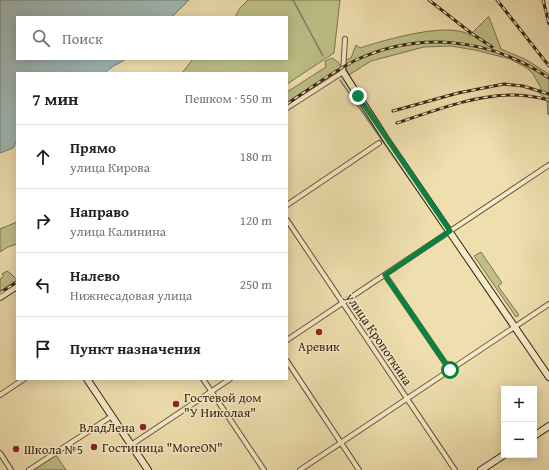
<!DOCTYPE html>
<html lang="ru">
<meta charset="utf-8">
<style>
:root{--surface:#fff;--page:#f2f2f2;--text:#202124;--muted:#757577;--line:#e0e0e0}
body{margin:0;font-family:"Gentium Book Plus",serif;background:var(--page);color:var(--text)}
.controls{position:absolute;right:12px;bottom:12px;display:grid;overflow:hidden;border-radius:0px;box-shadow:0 2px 10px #0003}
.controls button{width:36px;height:36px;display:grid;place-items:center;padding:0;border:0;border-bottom:1px solid var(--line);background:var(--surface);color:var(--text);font:20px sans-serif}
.stop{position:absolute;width:12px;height:12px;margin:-9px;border:3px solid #0b8043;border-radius:50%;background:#fff}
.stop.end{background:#0b8043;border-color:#fff;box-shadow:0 1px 4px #0008}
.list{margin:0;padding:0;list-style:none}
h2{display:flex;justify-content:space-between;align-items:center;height:52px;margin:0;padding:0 16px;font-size:17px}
h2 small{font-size:13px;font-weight:400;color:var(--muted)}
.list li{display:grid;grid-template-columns:26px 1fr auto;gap:12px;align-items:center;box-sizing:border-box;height:64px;padding:0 16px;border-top:1px solid var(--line)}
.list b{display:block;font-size:15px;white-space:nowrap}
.list p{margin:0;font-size:13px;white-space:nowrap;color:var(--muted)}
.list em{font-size:13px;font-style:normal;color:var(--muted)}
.icon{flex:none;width:22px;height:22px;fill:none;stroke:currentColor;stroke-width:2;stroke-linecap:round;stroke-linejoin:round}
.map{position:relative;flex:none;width:549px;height:470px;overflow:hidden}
.search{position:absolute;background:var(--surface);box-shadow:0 2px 10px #0003;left:16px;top:16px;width:272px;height:44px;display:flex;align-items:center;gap:10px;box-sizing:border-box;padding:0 14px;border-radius:0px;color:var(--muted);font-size:15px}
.panel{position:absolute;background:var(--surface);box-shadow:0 2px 10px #0003;left:16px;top:72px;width:272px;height:308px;border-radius:0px}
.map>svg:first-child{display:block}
.green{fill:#bec087;stroke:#7b724c}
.water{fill:#a0b9b7;stroke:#767e75}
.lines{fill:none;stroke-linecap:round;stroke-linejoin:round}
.stream{stroke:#767e75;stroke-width:1.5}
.street-casing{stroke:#665439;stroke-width:6}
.secondary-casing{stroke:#382512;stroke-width:8}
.street{stroke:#f5eaca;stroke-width:4}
.secondary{stroke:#f5eaca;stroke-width:6}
.rail-casing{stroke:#382512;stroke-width:3}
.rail{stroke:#f5eaca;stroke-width:1.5;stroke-dasharray:4.5;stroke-linecap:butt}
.route{stroke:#0b8043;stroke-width:5}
.poi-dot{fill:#8f2418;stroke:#f5eaca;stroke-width:1.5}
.labels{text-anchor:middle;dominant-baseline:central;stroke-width:3;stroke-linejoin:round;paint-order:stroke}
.street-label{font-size:13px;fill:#382512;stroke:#f5eaca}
.poi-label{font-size:13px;fill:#382512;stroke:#f5eaca;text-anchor:start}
</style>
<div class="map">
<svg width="549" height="470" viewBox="0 0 549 470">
<rect width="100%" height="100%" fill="#efdfae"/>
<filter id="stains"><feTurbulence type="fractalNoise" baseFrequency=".005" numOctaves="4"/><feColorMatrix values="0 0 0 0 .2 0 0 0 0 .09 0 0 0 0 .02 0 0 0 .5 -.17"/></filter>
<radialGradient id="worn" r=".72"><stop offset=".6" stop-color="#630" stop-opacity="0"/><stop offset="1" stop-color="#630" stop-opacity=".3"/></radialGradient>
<path class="green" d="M248 0H340L334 53 287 84V73H182L193 59H287V17H235L240 8Z
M488 17H489L501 49 525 59 549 74V113L548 115 547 99 539 93 541 88 533 74 527 68 510 59 475 50 451 46 424 47 371 61 349 75 346 68V60L351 58 356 45 360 48C385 40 448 21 470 35Z
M332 58 338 62 341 68 287 103V92L326 67 325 61Z
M17 222V244L8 247 0 252V229Z
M481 252 502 283 498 286 519 315 516 317 474 256Z
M7 271 10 273 17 280 0 291V279L4 276 2 274Z
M56 455 66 470H33Z"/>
<path class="water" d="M0 0H189L172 17H17V59H126C119 64 111 66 105 73H17V141L13 148 0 153Z"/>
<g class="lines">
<path class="stream" d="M293 0 323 56
M340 80 444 229"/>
<defs>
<path id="street" d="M547 0 549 11
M287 108 343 72 345 39
M287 205 379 143
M287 220 455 470
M385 275 450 370
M287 340 549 165
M287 361 359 470
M203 379 264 470
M0 395 24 379
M131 445 230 379
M0 453 11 470
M29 470 112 416
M300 470 549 304"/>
<path id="secondary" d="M343 72 386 139 549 377
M0 297 17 286
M87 379 148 470
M534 436 549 426
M481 470 504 455"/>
</defs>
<use href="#street" class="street-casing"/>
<use href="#secondary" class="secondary-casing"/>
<use href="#street" class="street"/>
<use href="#secondary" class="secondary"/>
<defs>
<path id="rail" d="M429 0 471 33 492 47
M497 0 549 66
M543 0 549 24
M287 104C309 89 331 73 354 61 419 30 490 38 549 78
M393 111 458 93 504 84 523 86 549 94
M397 123C434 111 473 95 513 95 525 95 537 97 549 100
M0 293 17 282"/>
</defs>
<use href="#rail" class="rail-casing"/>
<use href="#rail" class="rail"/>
</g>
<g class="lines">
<path class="route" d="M358 96 450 231 385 275 450 370"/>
</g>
<g class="poi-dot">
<circle cx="319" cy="332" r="4"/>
<circle cx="176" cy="404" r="4"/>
<circle cx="143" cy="427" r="4"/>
<circle cx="94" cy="447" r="4"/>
<circle cx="16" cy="449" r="4"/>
</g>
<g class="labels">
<g class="street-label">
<text transform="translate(379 339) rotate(56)">улица Кропоткина</text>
</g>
<g class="poi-label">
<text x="319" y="346" text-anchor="middle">Аревик</text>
<text x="184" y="397">Гостевой дом<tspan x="184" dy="15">"У Николая"</tspan></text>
<text x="135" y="427" text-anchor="end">ВладЛена</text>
<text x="102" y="447">Гостиница "MoreON"</text>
<text x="24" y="449">Школа №5</text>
</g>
</g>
<rect width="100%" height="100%" filter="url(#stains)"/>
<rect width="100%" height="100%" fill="url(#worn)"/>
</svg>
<div class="controls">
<button>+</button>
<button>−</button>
</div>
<div class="stop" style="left:450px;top:370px"></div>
<div class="stop end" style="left:358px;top:96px"></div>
<div class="search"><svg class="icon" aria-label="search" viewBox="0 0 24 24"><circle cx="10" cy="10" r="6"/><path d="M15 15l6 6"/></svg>Поиск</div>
<section class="panel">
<h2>7 мин<small>Пешком · 550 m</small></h2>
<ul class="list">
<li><svg class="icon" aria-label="ahead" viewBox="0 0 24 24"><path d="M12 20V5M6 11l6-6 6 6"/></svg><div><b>Прямо</b><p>улица Кирова</p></div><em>180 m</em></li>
<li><svg class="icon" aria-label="right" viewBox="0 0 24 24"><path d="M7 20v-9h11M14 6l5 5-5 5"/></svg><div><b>Направо</b><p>улица Калинина</p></div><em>120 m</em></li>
<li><svg class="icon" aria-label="left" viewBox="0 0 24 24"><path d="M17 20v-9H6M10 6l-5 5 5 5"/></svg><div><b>Налево</b><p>Нижнесадовая улица</p></div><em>250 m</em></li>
<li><svg class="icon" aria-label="arrive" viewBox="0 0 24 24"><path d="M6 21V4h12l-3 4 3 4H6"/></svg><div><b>Пункт назначения</b></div></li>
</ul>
</section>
</div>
